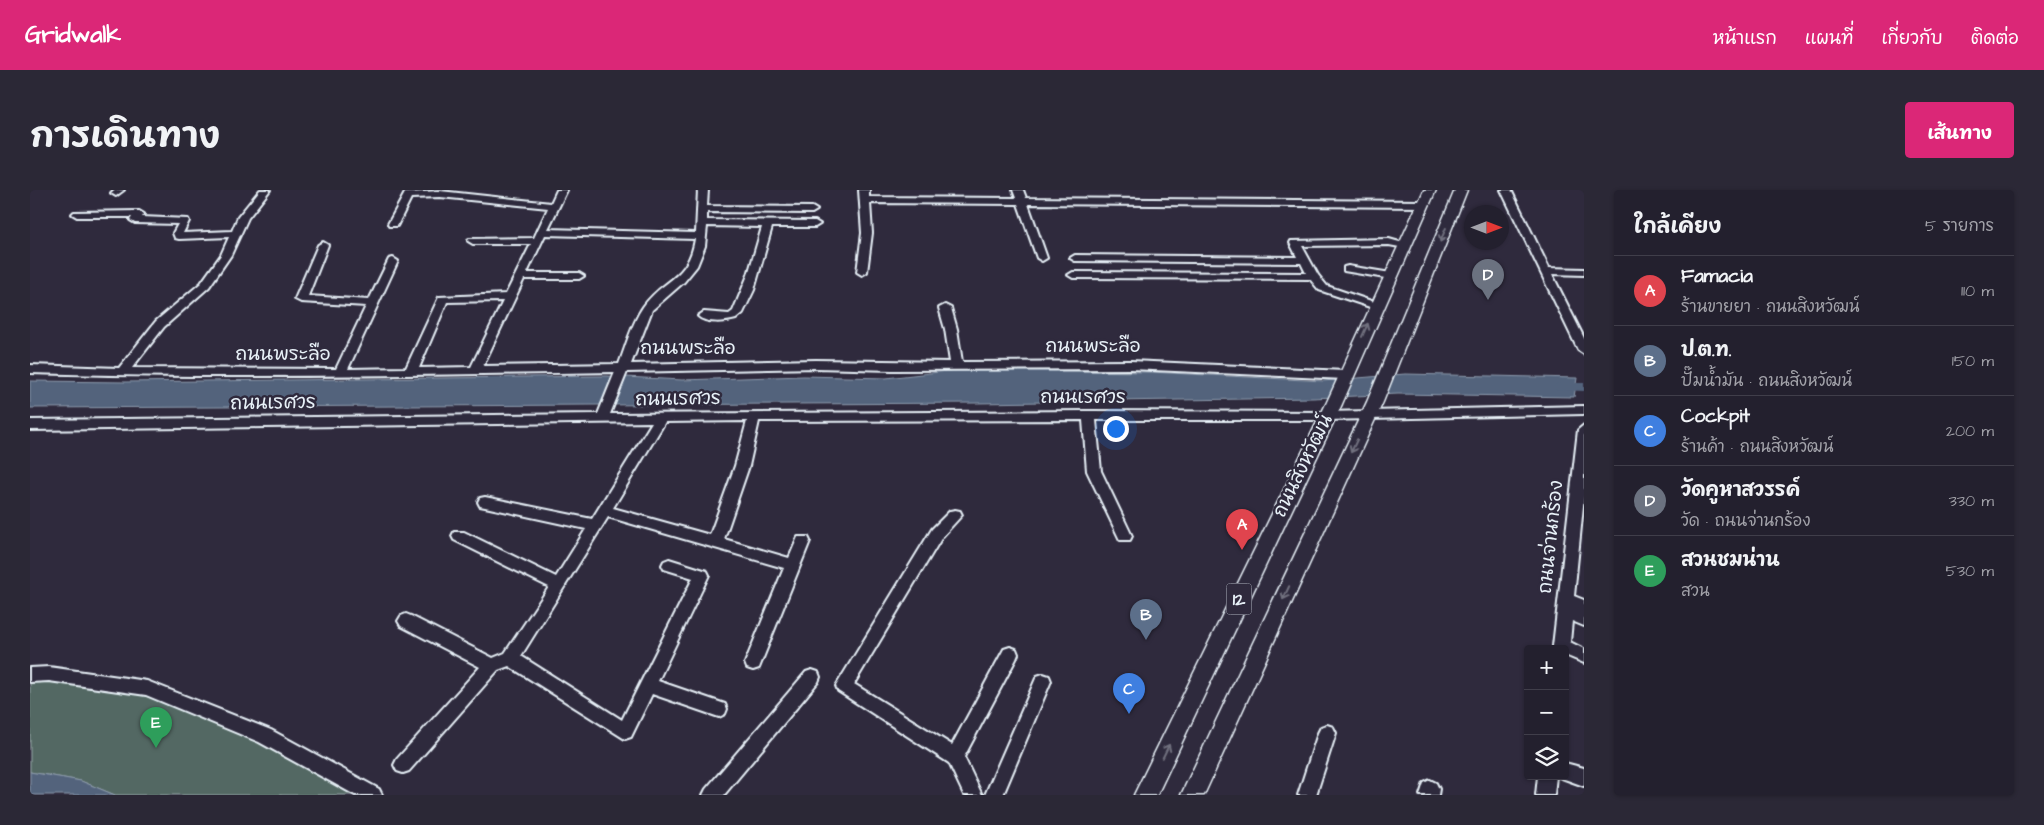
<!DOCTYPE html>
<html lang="th">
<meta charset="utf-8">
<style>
:root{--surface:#23202e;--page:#2b2836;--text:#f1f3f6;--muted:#a3a3aa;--line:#403e4a;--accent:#db2777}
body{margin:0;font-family:"Architects Daughter","Playpen Sans Thai",sans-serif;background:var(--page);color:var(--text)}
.controls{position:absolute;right:15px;bottom:15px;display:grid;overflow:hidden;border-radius:5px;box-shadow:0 1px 4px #0004}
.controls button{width:45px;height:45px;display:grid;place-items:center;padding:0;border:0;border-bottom:1px solid var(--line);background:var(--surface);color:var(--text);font:25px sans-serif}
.compass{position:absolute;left:1434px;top:15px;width:45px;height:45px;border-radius:50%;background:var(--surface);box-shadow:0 1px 4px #0004;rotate:90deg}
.you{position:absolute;left:1085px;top:238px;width:18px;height:18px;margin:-12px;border:4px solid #fff;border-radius:50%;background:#1a73e8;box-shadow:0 0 0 8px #1a73e833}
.badge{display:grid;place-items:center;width:32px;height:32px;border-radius:50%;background:var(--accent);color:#fff;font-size:16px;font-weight:700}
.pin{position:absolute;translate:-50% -41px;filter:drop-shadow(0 1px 2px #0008)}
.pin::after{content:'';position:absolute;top:26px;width:18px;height:15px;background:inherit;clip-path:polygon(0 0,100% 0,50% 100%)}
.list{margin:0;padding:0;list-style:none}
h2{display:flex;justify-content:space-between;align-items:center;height:65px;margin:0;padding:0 20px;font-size:21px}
h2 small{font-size:16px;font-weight:400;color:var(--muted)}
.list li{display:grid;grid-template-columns:32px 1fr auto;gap:15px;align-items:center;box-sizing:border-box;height:70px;padding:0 20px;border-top:1px solid var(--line)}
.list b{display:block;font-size:19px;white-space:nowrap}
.list p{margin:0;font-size:16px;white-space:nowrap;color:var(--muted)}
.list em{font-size:16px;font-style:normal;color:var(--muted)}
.icon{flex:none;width:28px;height:28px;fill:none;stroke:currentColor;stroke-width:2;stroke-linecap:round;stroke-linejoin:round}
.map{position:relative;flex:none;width:1554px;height:605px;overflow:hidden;border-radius:5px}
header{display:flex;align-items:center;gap:30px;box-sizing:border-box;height:70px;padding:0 25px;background:var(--accent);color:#fff}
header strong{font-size:24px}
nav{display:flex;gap:28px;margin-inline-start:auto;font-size:18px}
.intro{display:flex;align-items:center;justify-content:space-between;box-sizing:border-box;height:120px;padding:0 30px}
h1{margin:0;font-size:35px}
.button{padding:12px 22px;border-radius:5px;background:var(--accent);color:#fff;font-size:18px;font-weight:700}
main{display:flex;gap:30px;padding:0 30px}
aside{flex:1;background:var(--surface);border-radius:5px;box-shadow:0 1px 4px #0004}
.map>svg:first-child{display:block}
.green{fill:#536863;stroke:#9eacae}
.water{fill:#52637c;stroke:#8e9cae}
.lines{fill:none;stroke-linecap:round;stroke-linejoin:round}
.canal{fill:#52637c;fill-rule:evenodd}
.minor-casing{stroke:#e8f1f8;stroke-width:4}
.major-casing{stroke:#e8f1f8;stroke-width:3}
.minor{fill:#2f2a3d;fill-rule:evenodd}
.major{fill:#2f2a3d;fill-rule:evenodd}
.oneway{stroke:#70707e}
.labels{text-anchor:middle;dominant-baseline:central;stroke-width:5;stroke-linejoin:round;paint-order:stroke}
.shield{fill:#2f2a3d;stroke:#b0b5c0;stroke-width:1}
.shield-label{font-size:18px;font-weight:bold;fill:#e8f1f8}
.street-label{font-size:19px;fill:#e8f1f8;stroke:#2f2a3d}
</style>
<header>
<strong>Gridwalk</strong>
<nav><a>หน้าแรก</a><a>แผนที่</a><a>เกี่ยวกับ</a><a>ติดต่อ</a></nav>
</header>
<div class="intro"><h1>การเดินทาง</h1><a class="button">เส้นทาง</a></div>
<main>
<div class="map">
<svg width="1554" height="605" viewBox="0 0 1554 605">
<rect width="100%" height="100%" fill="#2f2a3d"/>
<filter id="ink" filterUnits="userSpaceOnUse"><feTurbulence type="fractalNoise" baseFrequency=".02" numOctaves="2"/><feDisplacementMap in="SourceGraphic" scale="10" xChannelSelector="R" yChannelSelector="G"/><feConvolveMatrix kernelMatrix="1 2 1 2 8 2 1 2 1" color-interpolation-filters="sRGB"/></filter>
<g filter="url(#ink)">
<path class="green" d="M0 485 125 501 342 605H85L51 591 0 582Z"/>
<path class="water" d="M927 180 1120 182 1293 191 1375 184 1547 188 1544 207 1368 204 1283 208 947 213 0 218V191L95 192 576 186 652 190 774 186 856 188Z
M0 582 51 591 85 605H0Z"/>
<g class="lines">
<path class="canal" d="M1530 193H1554V201L1526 200 1524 197 1526 194Z"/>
<defs>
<path id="minor" d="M84 0H94L86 6 81 3Z
M230 0H240L218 28 201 65 179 97 134 137 102 178 306 179 336 116 271 112 265 109 288 55 293 52 298 55 278 106 339 110 359 69 363 68 368 71 318 179 376 178 409 107 476 104 501 54H443L438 51 439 49 504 48 518 18 410 7 381 8 367 36H359L358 34 375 3 410 1 521 13 527 0H537L518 39 666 43 668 0H678L677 16 782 17 787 20 782 23 677 22V30L785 31 790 34 785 37H742L724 100 713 123 706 129C696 132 676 134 668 126L674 122 699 124 703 121 718 85 732 37 677 36 675 56 667 76 654 92 622 120 601 174 786 170 920 172 915 139 909 118 915 115 921 118 927 139 932 172 1101 171 1315 181 1321 185 1315 189 1101 179 862 180 786 178 597 182 580 224 1059 221 1296 222 1554 216V224L1296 230H1066L1071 281 1102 346 1100 350H1090L1057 281 1053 230 729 231 719 276 694 349 759 368 768 347H778L780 351 729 478 723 480 717 478 715 473 754 378 578 327 491 466 592 530 663 388 634 379 632 375 634 371 639 369 677 381 679 385 628 491 695 514 697 519 695 524 689 527 622 504 601 547 595 549 479 476 468 480 379 581 373 583 367 581 364 575 367 569 450 477 371 436 368 431 371 426 376 424 381 426 463 468 475 463 519 397 424 350 422 346 424 342H434L526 387 556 339 455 317 450 316 448 312 450 308 455 307 562 329 622 232 0 240V230L568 224 585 182C390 185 195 189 0 183V175L89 178 126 131 171 93 191 65 199 47 149 49 145 48 143 43 148 34 105 33 100 30 102 27H47L42 24 44 22 109 21 114 24 112 27 158 29 159 31 153 43 202 41 208 27ZM515 45 665 49C658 91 633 88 613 117 602 133 596 156 589 174L453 176 494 89H549L554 86 549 83H497ZM473 111 441 177 389 178 417 112ZM717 231 705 276 680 345 583 318 635 232Z
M829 0H839V7L986 8 983 0H993L996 8 1394 11 1399 14 1394 17 998 14 1017 68 1012 71 1007 68 988 14 840 13 842 43 837 82 832 85 827 82 832 43Z
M1471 0H1481L1519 78 1554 79V85L1522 84 1554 148V164L1548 160Z
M1359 49 1380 55 1375 58 1359 55 1272 56 1288 85 1297 96 1350 114 1352 116 1346 119 1289 100 1280 89 1043 88 1038 85 1043 82 1276 83 1271 73 1045 71 1040 68 1045 65 1267 67 1260 53 1261 51Z
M1318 76 1361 83 1366 86 1361 89 1314 81V77Z
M1554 235V306L1544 406 1554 410V436L1542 431 1540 452 1554 459V473L1535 465V459H1523V456L1548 240Z
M925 320 930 321 932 325 912 347 824 494 922 555 974 459 980 457 986 459 988 464 986 469 934 567 952 605H934L919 573 808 501 806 496 902 339 920 321Z
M19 477 117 491 241 540 349 599 352 605H325L229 552 116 505 19 491 0 492V478Z
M782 480 788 482 790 487 788 492 694 605H673L676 599 776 482Z
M1013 484 1019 486 1021 491 973 605H955L1007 486Z
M1297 535 1303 537 1306 543 1286 605H1268L1288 543 1291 537Z
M1535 573 1554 578V596L1529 587 1535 586Z
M1508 586H1526L1524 605H1506Z
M1400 590 1406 593 1409 599 1408 605H1390L1394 593Z"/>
<path id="major" d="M1394 0H1406L1312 214 1127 605H1104L1296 214Z
M1425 0H1437L1353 212 1174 605H1151L1337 212Z"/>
</defs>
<use href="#minor" class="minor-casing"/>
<use href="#major" class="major-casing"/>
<use href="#minor" class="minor"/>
<use href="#major" class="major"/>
</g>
<defs><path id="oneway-shaft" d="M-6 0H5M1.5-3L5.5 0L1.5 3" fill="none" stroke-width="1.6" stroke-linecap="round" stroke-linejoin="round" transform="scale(1.25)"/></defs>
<g class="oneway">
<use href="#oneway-shaft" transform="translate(1413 45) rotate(112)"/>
<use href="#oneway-shaft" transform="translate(1335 140) rotate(-66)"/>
<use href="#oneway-shaft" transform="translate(1324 256) rotate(115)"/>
<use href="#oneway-shaft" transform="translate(1256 403) rotate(115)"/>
<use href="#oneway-shaft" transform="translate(1136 561) rotate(-64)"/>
</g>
</g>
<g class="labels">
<rect class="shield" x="1196.5" y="393.5" width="25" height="31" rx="4"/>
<g class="shield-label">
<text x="1209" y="409">12</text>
</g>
<g class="street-label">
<text x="1063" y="156">ถนนพระลือ</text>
<text x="658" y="158">ถนนพระลือ</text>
<text x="253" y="164">ถนนพระลือ</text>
<text x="1053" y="207">ถนนเรศวร</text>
<text transform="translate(648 209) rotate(-1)">ถนนเรศวร</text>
<text transform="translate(243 213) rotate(-1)">ถนนเรศวร</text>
<text transform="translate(1273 276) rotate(-64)">ถนนสิงหวัฒน์</text>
<text transform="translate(1521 347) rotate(-84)">ถนนจ่านกร้อง</text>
</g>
</g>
</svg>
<div class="controls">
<button>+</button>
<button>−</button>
<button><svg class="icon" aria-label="layers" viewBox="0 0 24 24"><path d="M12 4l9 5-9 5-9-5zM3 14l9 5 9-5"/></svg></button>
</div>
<svg class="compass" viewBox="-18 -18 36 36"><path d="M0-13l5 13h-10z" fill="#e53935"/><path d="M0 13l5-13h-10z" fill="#a3a3aa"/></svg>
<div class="you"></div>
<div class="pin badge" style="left:1212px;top:360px;background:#e0444e">A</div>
<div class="pin badge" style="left:1116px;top:450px;background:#5c6f8a">B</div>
<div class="pin badge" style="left:1099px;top:524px;background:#3f7fe0">C</div>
<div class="pin badge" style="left:1458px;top:110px;background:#6b7280">D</div>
<div class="pin badge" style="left:126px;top:558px;background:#2e9e5b">E</div>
</div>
<aside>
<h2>ใกล้เคียง<small>5 รายการ</small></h2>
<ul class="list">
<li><span class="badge" style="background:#e0444e">A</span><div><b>Famacia</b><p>ร้านขายยา · ถนนสิงหวัฒน์</p></div><em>110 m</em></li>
<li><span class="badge" style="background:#5c6f8a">B</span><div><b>ป.ต.ท.</b><p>ปั๊มน้ำมัน · ถนนสิงหวัฒน์</p></div><em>150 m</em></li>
<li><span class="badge" style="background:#3f7fe0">C</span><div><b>Cockpit</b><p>ร้านค้า · ถนนสิงหวัฒน์</p></div><em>200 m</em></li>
<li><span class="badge" style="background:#6b7280">D</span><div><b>วัดคูหาสวรรค์</b><p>วัด · ถนนจ่านกร้อง</p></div><em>330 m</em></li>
<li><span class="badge" style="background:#2e9e5b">E</span><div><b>สวนชมน่าน</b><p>สวน</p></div><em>530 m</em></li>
</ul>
</aside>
</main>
